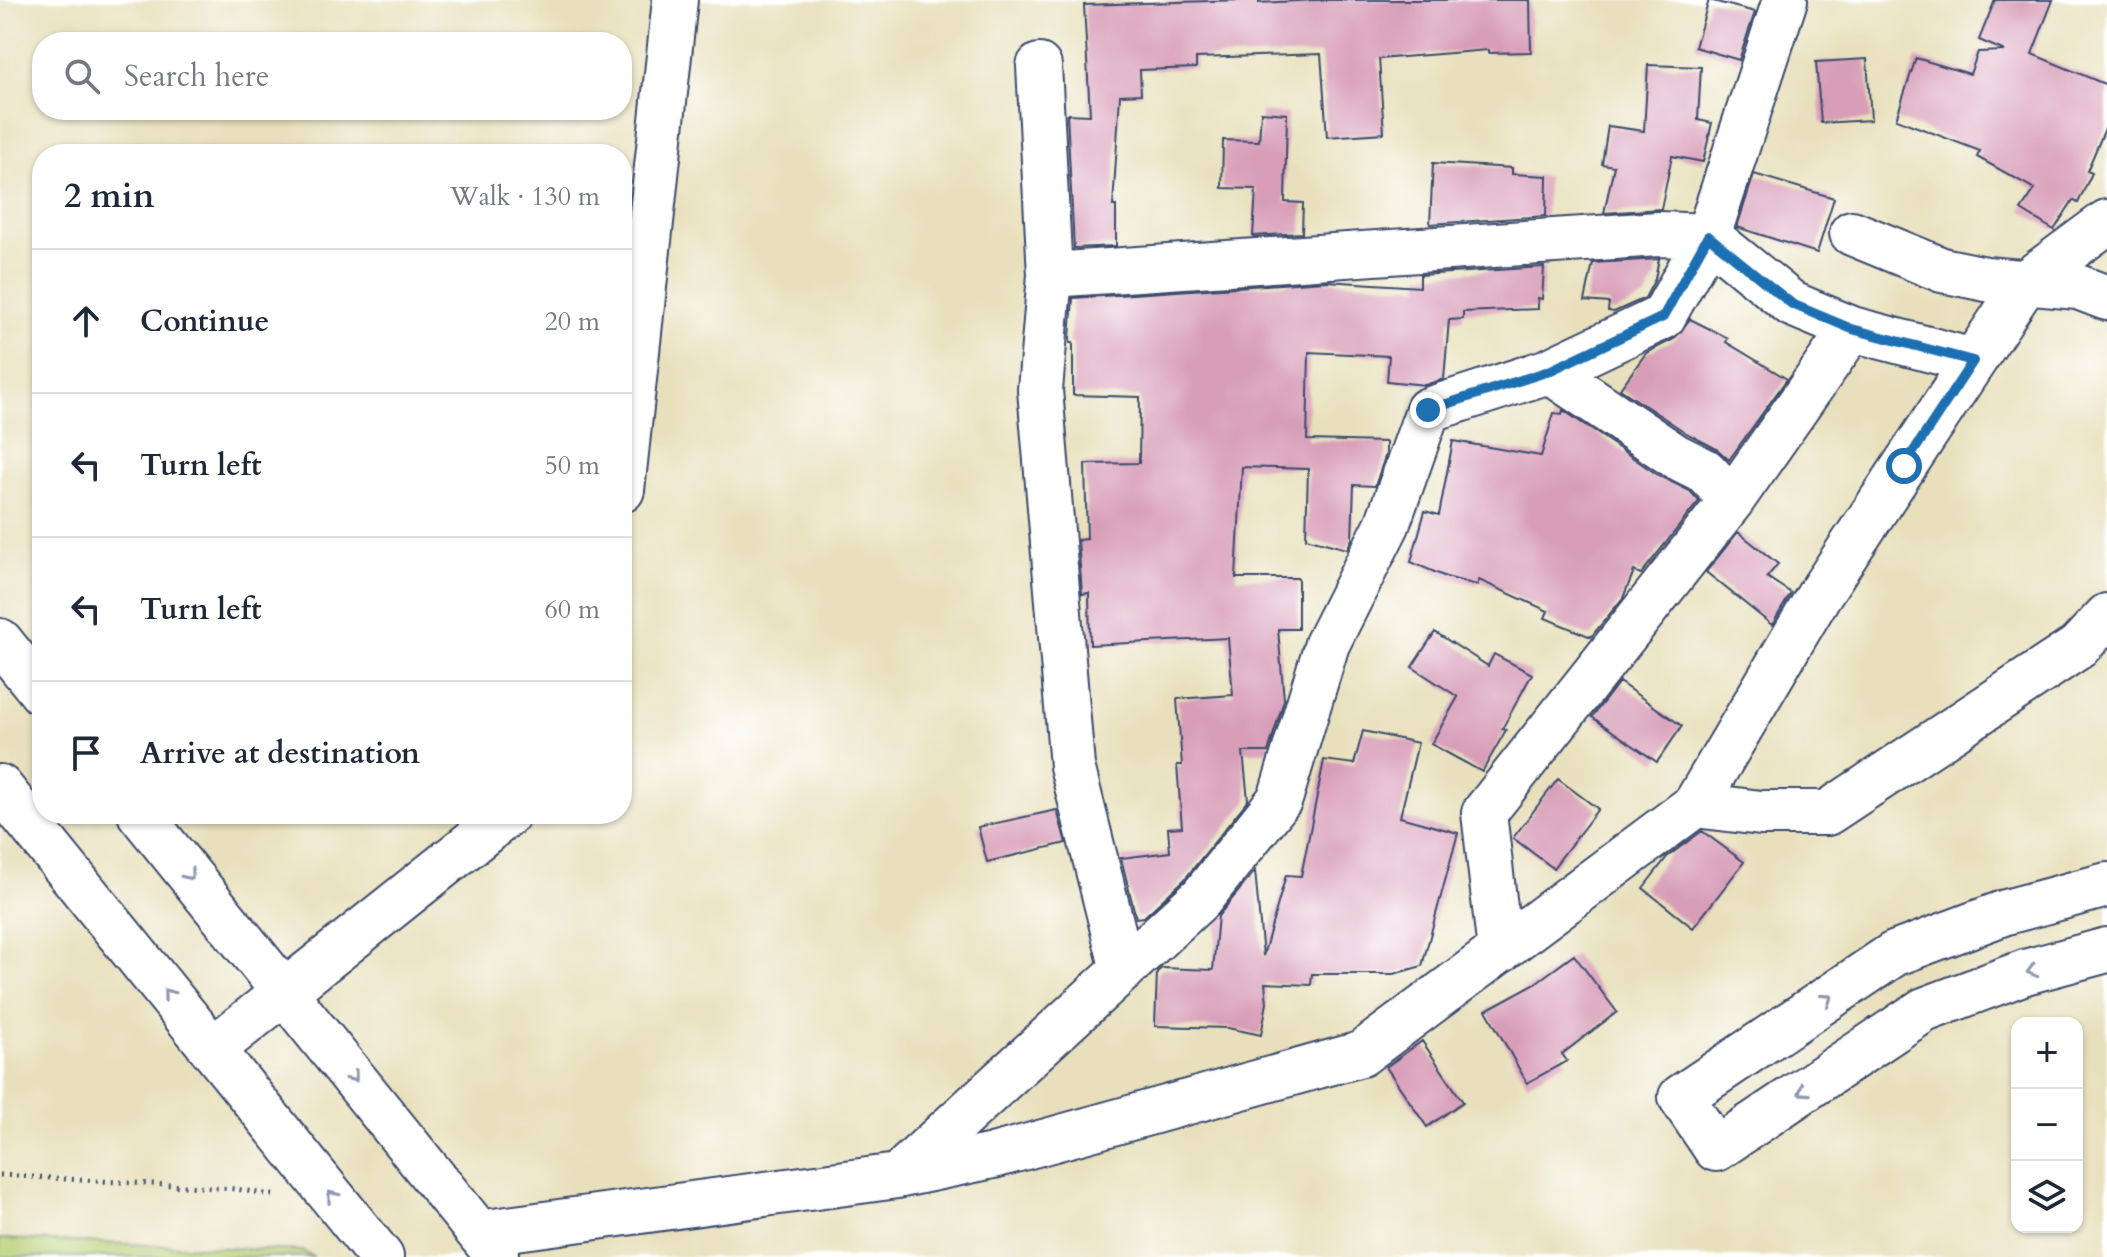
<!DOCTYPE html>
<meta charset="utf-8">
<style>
:root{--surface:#fff;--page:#f2f2f3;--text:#1f2937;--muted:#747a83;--line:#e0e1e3}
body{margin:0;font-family:Cardo,serif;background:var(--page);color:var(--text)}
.controls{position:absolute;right:24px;bottom:24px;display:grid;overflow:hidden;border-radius:16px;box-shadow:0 2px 6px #0004}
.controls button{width:72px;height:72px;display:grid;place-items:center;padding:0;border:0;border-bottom:2px solid var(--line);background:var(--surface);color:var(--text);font:40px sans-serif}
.stop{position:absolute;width:24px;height:24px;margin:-18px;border:6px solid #1f6fb2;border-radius:50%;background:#fff}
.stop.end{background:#1f6fb2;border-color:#fff;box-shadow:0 2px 8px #0008}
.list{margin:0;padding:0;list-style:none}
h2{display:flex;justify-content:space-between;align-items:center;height:104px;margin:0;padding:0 32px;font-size:34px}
h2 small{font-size:26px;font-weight:400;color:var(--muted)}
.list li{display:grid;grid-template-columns:52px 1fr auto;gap:24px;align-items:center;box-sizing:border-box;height:144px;padding:0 32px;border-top:2px solid var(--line)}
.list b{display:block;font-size:30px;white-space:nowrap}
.list em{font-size:26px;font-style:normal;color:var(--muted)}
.icon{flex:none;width:44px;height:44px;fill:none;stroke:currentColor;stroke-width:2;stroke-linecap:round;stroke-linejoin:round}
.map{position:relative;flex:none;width:2107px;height:1257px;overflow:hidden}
.search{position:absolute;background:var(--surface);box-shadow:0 2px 6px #0004;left:32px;top:32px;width:600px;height:88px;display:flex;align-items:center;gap:20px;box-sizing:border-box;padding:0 28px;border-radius:32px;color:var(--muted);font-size:30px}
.panel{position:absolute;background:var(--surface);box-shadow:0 2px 6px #0004;left:32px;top:144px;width:600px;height:680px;border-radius:32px}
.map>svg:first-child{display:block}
.green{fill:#b6cf73;stroke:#687f68;stroke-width:2}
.building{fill:#d89eb8}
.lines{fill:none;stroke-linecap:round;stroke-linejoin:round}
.minor-casing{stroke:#3a4a6c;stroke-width:48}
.path{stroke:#3a4a6c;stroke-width:5;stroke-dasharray:2 6;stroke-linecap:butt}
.minor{stroke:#fff;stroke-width:44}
.oneway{stroke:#8d97ae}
.route{stroke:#1f6fb2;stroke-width:10}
</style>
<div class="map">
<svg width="2107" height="1257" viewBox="0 0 2107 1257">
<rect width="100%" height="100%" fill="#fff"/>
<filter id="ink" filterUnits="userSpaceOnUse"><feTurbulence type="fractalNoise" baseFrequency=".0125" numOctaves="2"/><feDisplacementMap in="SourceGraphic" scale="16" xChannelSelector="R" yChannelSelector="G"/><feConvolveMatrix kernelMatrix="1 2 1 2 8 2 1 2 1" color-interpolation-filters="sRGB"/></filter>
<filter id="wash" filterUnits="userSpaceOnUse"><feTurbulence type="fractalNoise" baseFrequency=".006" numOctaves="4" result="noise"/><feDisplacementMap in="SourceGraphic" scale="32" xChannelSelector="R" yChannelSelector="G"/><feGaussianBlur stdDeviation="1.8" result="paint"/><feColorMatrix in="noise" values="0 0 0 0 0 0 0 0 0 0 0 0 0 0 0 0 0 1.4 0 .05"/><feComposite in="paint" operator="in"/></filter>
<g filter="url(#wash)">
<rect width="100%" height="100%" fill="#e8e0bc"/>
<path class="green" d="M0 1239 302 1251 314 1257H0Z"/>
<g id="blocks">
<path class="building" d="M1242 0H1259V3L1314 0H1530L1531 52 1488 53V50L1379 59 1384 133 1327 137 1321 54 1196 58V68L1140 70 1141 94 1120 95 1113 206H1116V246L1074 248 1067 114 1090 115 1084 5Z
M1709 0 1755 12 1739 60 1695 47Z
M1995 0H2053L2032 54 2107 85V124L2087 171 2092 173 2078 203 2073 200 2054 230 2021 210 2035 189 1977 157 1980 151 1896 119 1916 58 1970 74 1978 52 2005 51 1979 40Z
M1867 59 1871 120 1821 123 1816 62Z
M1648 65 1701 67 1698 120 1712 123 1703 162 1672 156 1661 209 1604 213 1614 166 1602 164 1608 126 1644 131Z
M1261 112 1287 114 1285 202 1303 203 1302 233 1253 236 1256 189 1222 188 1223 140 1259 141Z
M1433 163 1512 168V174L1547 176 1546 216 1430 224Z
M1754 174 1834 198 1817 253 1737 227Z
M1659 259 1655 279 1645 298 1614 312 1608 311 1609 303 1585 301 1593 263Z
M1544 267 1542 299 1538 298V309L1463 312V319L1449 320 1444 379 1425 385 1387 381 1389 356 1309 352 1307 440 1386 442V454L1375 486 1354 485 1352 539 1347 549 1306 538 1308 469 1242 467 1236 578H1298V629H1278L1284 700 1268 752H1243L1248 800 1184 880 1144 917 1136 918 1121 858 1170 852 1168 828 1182 827 1177 765H1182L1177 699 1233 695 1228 638 1090 645 1089 593 1082 594 1078 540 1087 539 1085 464 1139 463 1140 397 1073 395V343H1070V338L1073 298 1326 281 1420 287V275Z
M1690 319 1728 338 1726 342 1787 379 1729 460 1717 449 1688 434 1620 389 1646 353 1674 339Z
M1563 410 1661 477 1690 491 1699 501 1641 574 1634 571 1623 598 1591 637 1545 618 1548 611 1479 580 1477 585 1446 577 1411 562 1425 511 1439 515 1453 441 1541 456 1554 413 1562 414Z
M1738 532 1778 564 1767 577 1791 593 1772 625 1706 572Z
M1435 632 1488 666 1494 654 1532 674 1502 729 1506 730 1482 772 1431 744 1458 697 1412 667Z
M1619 682 1682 726 1657 762 1592 717Z
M1363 731 1418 743 1400 817 1458 833 1422 966 1394 974H1312L1311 985 1265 983 1267 1003 1261 1035 1228 1028 1155 1026 1157 972 1162 968 1213 970 1218 916 1255 871 1263 956 1286 875 1301 876 1324 760 1354 764Z
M1558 779 1598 809 1553 868 1513 838Z
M1057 810 1066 843 987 862 978 827Z
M1702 831 1744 862 1693 928 1643 888 1667 857Z
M1574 955 1617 1012 1562 1054 1567 1061 1527 1083 1486 1010 1534 984Z
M1422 1041 1463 1102 1427 1127 1386 1067Z"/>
</g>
</g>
<g filter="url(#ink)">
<use href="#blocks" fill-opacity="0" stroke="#3a4a6c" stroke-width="2"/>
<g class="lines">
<defs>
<path id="minor" d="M1039 66 1050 275 1040 390 1072 766 1123 970
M1852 233 1942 270 1986 279 2078 287 2107 298
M1050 275 1658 234 1708 236 1792 304 1852 329
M1549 371 1675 456 1705 471 1732 500
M622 490 675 0
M0 641 42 693
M0 787 381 1257
M1695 805 1819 595 2026 282 2107 222
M140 814 496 1254
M2107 885 2006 912 1894 954 1681 1097 1716 1149 1924 1010 2025 972 2107 950
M1500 951 1484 813 1732 500 1852 329 1973 361
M213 1049 508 814
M899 1175 1202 897 1280 799 1327 644 1387 525 1428 410 1549 371 1663 317 1708 236 1785 0
M479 1233 897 1176 993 1156 1361 1054 1695 805 1761 813H1827L2078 647 2107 616"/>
</defs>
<use href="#minor" class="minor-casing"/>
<path class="path" d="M0 1175 236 1189 277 1196"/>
<use href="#minor" class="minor"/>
</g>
<defs><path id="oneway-chevron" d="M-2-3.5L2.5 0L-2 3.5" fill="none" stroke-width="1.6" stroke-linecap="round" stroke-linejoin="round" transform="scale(2)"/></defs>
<g class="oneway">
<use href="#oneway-chevron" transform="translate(189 875) rotate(51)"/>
<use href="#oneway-chevron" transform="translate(2032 971) rotate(164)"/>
<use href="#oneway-chevron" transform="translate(168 994) rotate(-129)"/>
<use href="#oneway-chevron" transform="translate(1827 999) rotate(-34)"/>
<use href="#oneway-chevron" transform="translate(353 1077) rotate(51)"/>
<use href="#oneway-chevron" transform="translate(1803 1091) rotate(146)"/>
<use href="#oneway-chevron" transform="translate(332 1196) rotate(-129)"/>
</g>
</g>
<g class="lines" filter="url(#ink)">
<path class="route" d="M1428 410 1549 371 1663 317 1708 236 1792 304 1852 329 1973 361 1904 466"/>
</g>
</svg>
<div class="controls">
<button>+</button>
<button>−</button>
<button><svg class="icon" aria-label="layers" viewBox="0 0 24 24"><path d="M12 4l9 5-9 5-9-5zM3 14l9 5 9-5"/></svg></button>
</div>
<div class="stop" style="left:1904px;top:466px"></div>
<div class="stop end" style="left:1428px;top:410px"></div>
<div class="search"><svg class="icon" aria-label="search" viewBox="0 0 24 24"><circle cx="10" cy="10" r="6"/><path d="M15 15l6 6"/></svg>Search here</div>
<section class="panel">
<h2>2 min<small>Walk · 130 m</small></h2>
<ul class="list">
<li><svg class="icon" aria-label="ahead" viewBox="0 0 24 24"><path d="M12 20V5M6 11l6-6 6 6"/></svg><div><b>Continue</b></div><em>20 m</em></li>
<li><svg class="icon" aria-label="left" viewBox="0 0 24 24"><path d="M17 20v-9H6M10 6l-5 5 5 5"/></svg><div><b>Turn left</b></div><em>50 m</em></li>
<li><svg class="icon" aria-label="left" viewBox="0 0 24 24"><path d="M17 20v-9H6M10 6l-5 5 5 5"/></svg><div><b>Turn left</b></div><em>60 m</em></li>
<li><svg class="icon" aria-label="arrive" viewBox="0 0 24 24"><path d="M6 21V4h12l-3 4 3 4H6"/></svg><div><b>Arrive at destination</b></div></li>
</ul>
</section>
</div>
